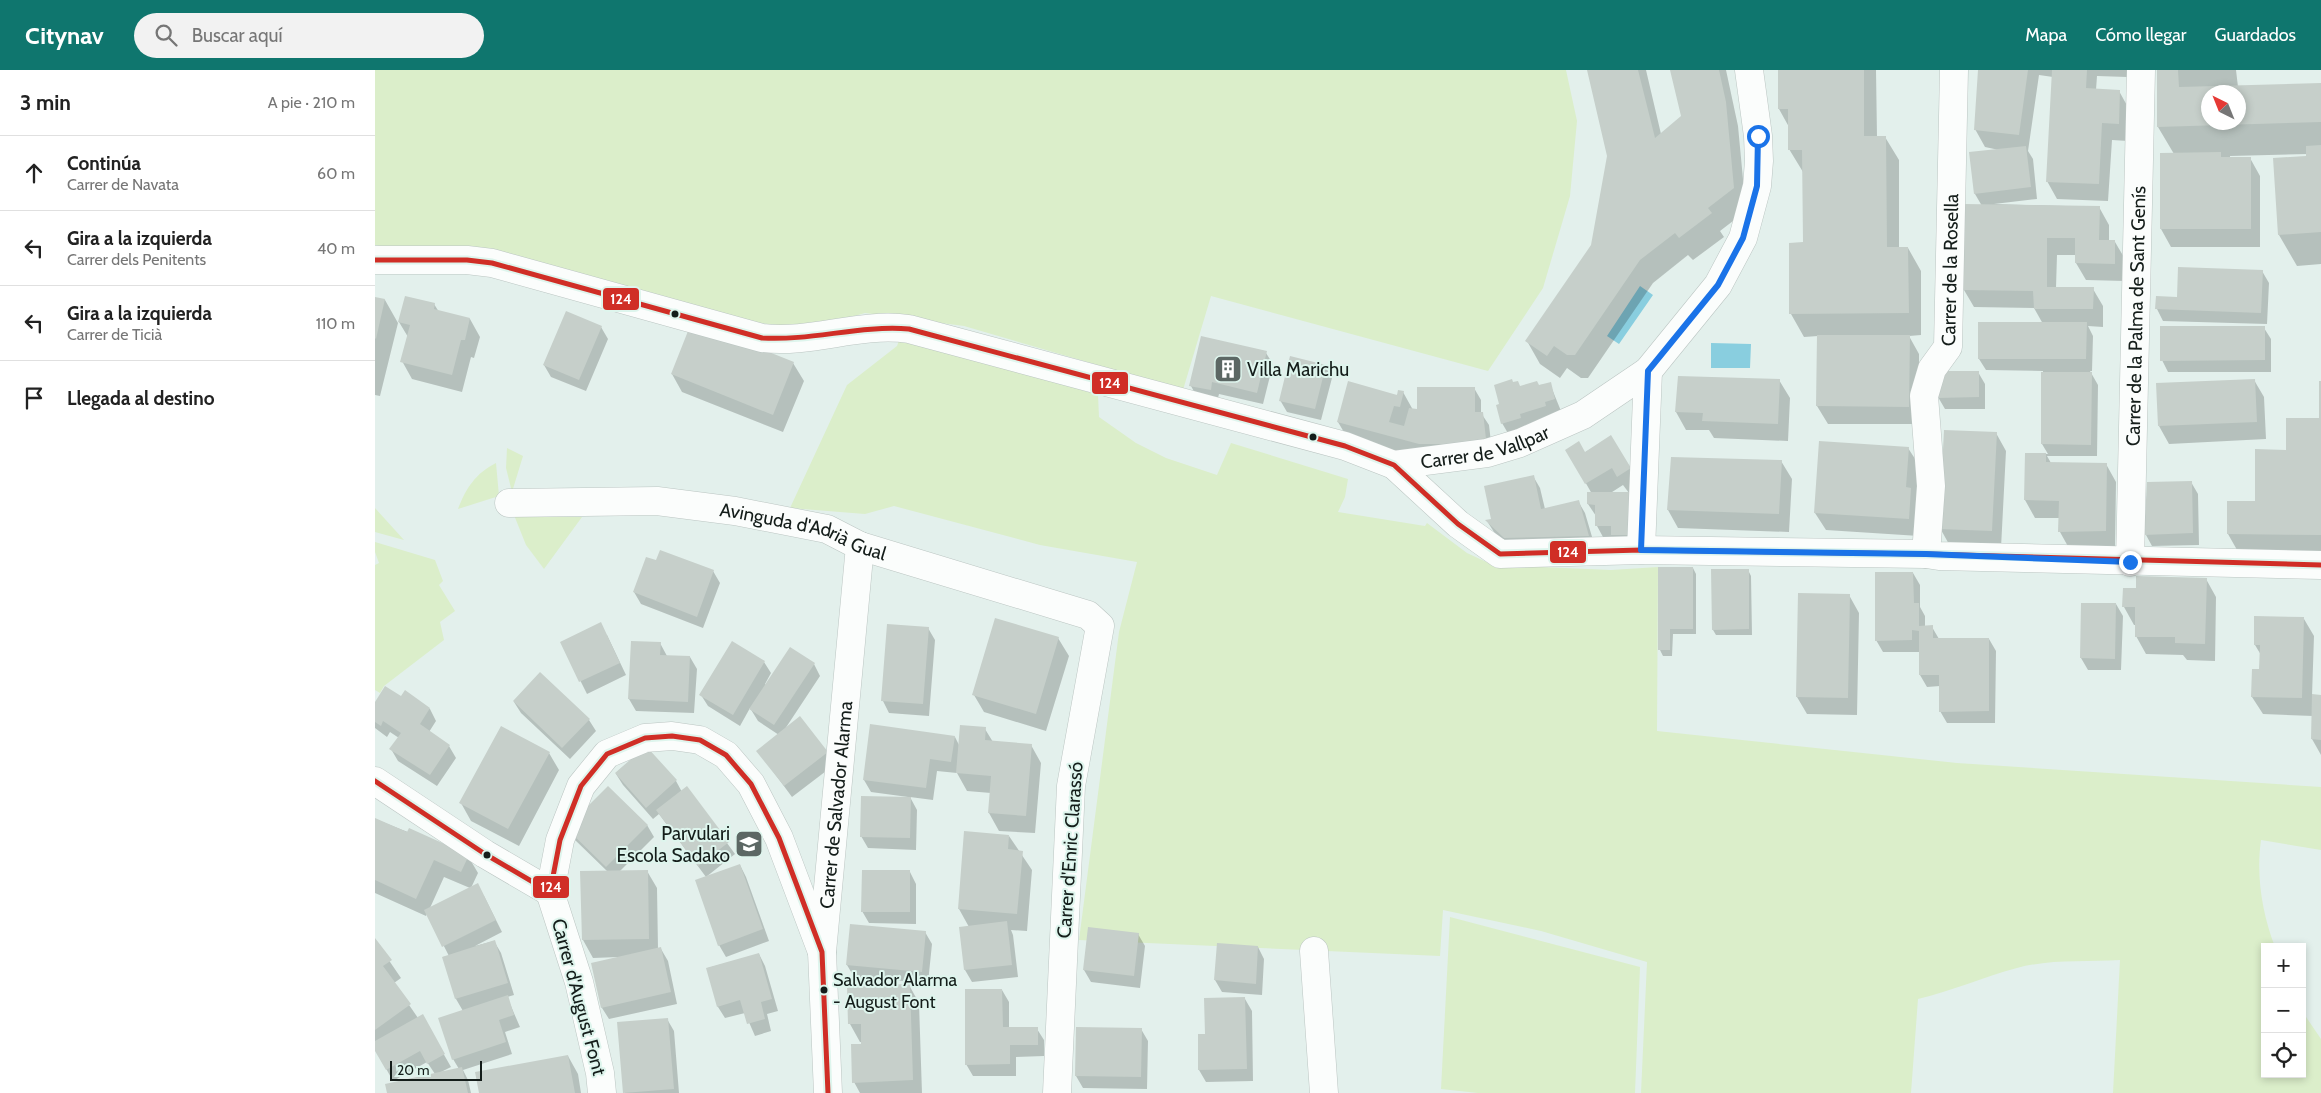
<!DOCTYPE html>
<html lang="es">
<meta charset="utf-8">
<style>
:root{--surface:#fff;--page:#f2f2f2;--text:#222;--muted:#767676;--line:#e0e0e0;--accent:#0f766e}
body{margin:0;font-family:Cabin,sans-serif;background:var(--page);color:var(--text)}
.controls{position:absolute;right:15px;bottom:15px;display:grid;overflow:hidden;border-radius:0px;box-shadow:0 2px 8px #0003}
.controls button{width:45px;height:45px;display:grid;place-items:center;padding:0;border:0;border-bottom:1px solid var(--line);background:var(--surface);color:var(--text);font:25px sans-serif}
.compass{position:absolute;left:1826px;top:15px;width:45px;height:45px;border-radius:50%;background:var(--surface);box-shadow:0 2px 8px #0003;rotate:317deg}
.scale{position:absolute;left:15px;bottom:12px;width:92px;box-sizing:border-box;padding-left:5px;border:2px solid #141d1a;border-top:0;font-size:14px;line-height:18px;white-space:nowrap;color:#141d1a;-webkit-text-stroke:4px #def5ed;paint-order:stroke}
.stop{position:absolute;width:15px;height:15px;margin:-11px;border:4px solid #1a73e8;border-radius:50%;background:#fff}
.stop.end{background:#1a73e8;border-color:#fff;box-shadow:0 1px 5px #0008}
.list{margin:0;padding:0;list-style:none}
h2{display:flex;justify-content:space-between;align-items:center;height:65px;margin:0;padding:0 20px;font-size:21px}
h2 small{font-size:16px;font-weight:400;color:var(--muted)}
.list li{display:grid;grid-template-columns:32px 1fr auto;gap:15px;align-items:center;box-sizing:border-box;height:75px;padding:0 20px;border-top:1px solid var(--line)}
.list b{display:block;font-size:19px;white-space:nowrap}
.list p{margin:0;font-size:16px;white-space:nowrap;color:var(--muted)}
.list em{font-size:16px;font-style:normal;color:var(--muted)}
.icon{flex:none;width:28px;height:28px;fill:none;stroke:currentColor;stroke-width:2;stroke-linecap:round;stroke-linejoin:round}
.map{position:relative;flex:none;width:1946px;height:1023px;overflow:hidden}
header{display:flex;align-items:center;gap:30px;box-sizing:border-box;height:70px;padding:0 25px;background:var(--accent);color:#fff}
header strong{font-size:24px}
nav{display:flex;gap:28px;margin-inline-start:auto;font-size:18px}
.search{width:350px;height:45px;background:var(--page);display:flex;align-items:center;gap:12px;box-sizing:border-box;padding:0 18px;border-radius:28px;color:var(--muted);font-size:19px}
main{display:flex}
aside{flex:1;background:var(--surface)}
.map>svg:first-child{display:block}
.green{fill:#dbeeca}
.water{fill:#89cedf}
.shadow{fill:#0003;fill-rule:evenodd}
.building{fill:#c6cfca;fill-rule:evenodd}
.lines{fill:none;stroke-linecap:round;stroke-linejoin:round}
.minor-casing{stroke:#bbc5c2;stroke-width:29}
.minor{stroke:#fbfdfc;stroke-width:28}
.bus-1-casing{stroke:#def5ed;stroke-width:9}
.bus-1{stroke:#d02e26;stroke-width:5}
.route{stroke:#1a73e8;stroke-width:6}
.bus-dot{fill:#141d1a;stroke:#def5ed;stroke-width:2}
.labels{text-anchor:middle;dominant-baseline:central;stroke-width:4;stroke-linejoin:round;paint-order:stroke}
.bus-label{font-size:18px;fill:#141d1a;stroke:#def5ed;text-anchor:start}
.street-label{font-size:19px;fill:#141d1a;stroke:#def5ed}
.poi-label{font-size:19px;fill:#141d1a;stroke:#def5ed;text-anchor:start}
.line-badge{stroke:#def5ed;stroke-width:2}
.badge-label{font-size:14px;text-anchor:middle;font-weight:bold;fill:#fff}
</style>
<header>
<strong>Citynav</strong>
<div class="search"><svg class="icon" aria-label="search" viewBox="0 0 24 24"><circle cx="10" cy="10" r="6"/><path d="M15 15l6 6"/></svg>Buscar aquí</div>
<nav><a>Mapa</a><a>Cómo llegar</a><a>Guardados</a></nav>
</header>
<main>
<aside>
<h2>3 min<small>A pie · 210 m</small></h2>
<ul class="list">
<li><svg class="icon" aria-label="ahead" viewBox="0 0 24 24"><path d="M12 20V5M6 11l6-6 6 6"/></svg><div><b>Continúa</b><p>Carrer de Navata</p></div><em>60 m</em></li>
<li><svg class="icon" aria-label="left" viewBox="0 0 24 24"><path d="M17 20v-9H6M10 6l-5 5 5 5"/></svg><div><b>Gira a la izquierda</b><p>Carrer dels Penitents</p></div><em>40 m</em></li>
<li><svg class="icon" aria-label="left" viewBox="0 0 24 24"><path d="M17 20v-9H6M10 6l-5 5 5 5"/></svg><div><b>Gira a la izquierda</b><p>Carrer de Ticià</p></div><em>110 m</em></li>
<li><svg class="icon" aria-label="arrive" viewBox="0 0 24 24"><path d="M6 21V4h12l-3 4 3 4H6"/></svg><div><b>Llegada al destino</b></div></li>
</ul>
</aside>
<div class="map">
<svg width="1946" height="1023" viewBox="0 0 1946 1023">
<rect width="100%" height="100%" fill="#e3f0ec"/>
<path class="green" d="M0 0H1191L1202 51 1195 126 1168 218 1113 301 836 226 808 320 589 256 490 243 435 259 359 250 0 175Z
M526 265 583 280 723 325 724 347 761 373 791 388 842 405 856 373 973 409 970 427 963 442 1050 456 1052 453 1092 483 1118 495 1236 500 1283 497 1282 661 1582 693 1946 717V780L1886 770C1881 806 1887 843 1900 877H1890V1004H1927V941L1946 969V1023H1738L1745 890C1711 892 1674 889 1642 898 1608 907 1577 921 1543 929L1536 1023H1266L1272 892 1166 861 1068 840 1065 886 704 870 744 562 762 492 665 475 519 436 490 444 415 438 472 315 522 276Z
M132 378 148 386 137 422 131 398Z
M121 393 124 426 83 439C91 418 101 403 121 393Z
M0 438 29 470 0 462Z
M139 445 207 447 169 499 151 475Z
M0 472 60 490 68 511 64 515 80 541 65 552 69 570 9 616 5 623 0 620V495L4 493 0 482Z
M1075 847 1265 897 1260 1023H1103L1066 1019Z"/>
<path class="water" d="M1265 216 1278 225 1244 274 1232 266Z
M1336 273 1376 274 1375 298H1336Z"/>
<path class="shadow" d="M1214 0H1271L1286 64 1307 47 1296 0H1351L1363 56 1371 141 1345 161 1349 167 1318 190 1313 185 1278 213 1213 308H1206L1192 298 1185 308 1165 294 1152 271 1218 175 1233 86Z
M1404 0H1501L1502 67H1510L1524 90V178H1533L1546 201V265L1534 266 1544 284V354H1453L1442 336 1443 266 1429 267 1416 244 1429 174 1428 102 1414 79V57L1404 39Z
M1604 0H1752V7L1722 6 1721 20 1744 21 1754 39 1753 71 1737 70 1733 131 1682 129 1672 111 1678 7 1664 5 1653 81 1658 89 1662 129 1619 134 1724 137 1734 155V172H1740L1750 189V211L1711 210 1701 193V185H1682L1681 218 1718 219 1728 236V257L1713 256 1718 266 1717 301H1715L1723 315 1722 386H1672L1676 393 1731 394 1741 412 1740 478 1695 480 1685 462V448H1660L1650 430 1651 384H1673L1667 374 1668 301 1611 300 1604 289 1668 254 1659 238 1599 237 1589 220 1607 136 1600 124 1596 83 1624 80 1610 77 1600 59Z
M1783 0H1861L1863 17 1946 14V194L1922 196 1904 165 1933 84 1855 86V88H1875L1885 106V177H1796L1786 159 1799 84 1783 57ZM1834 22H1864V52H1834Z
M1887 201 1894 213 1892 254 1788 251 1782 239 1803 228Z
M0 228 10 230 23 253 5 326 0 325Z
M59 234 64 242 95 249 105 267 99 288 96 287 87 322 37 309 27 291 33 267 24 252Z
M226 257 233 269 211 321 176 307 169 295Z
M1889 258 1896 269V302H1793L1787 290Z
M891 283 898 294 888 334 844 324 842 332 822 327 816 316Z
M418 293 429 311 408 362 307 322 297 304Z
M950 296 957 308 946 350 912 342 905 330Z
M1603 302 1610 314V339H1570L1563 327Z
M1304 307 1404 310 1415 328 1413 371 1339 368 1334 360H1311L1301 342Z
M1879 310 1889 327 1891 369 1794 374 1784 356Z
M1946 312V487H1866L1853 464 1881 432 1945 349Z
M1138 313 1145 317 1175 314 1186 341 1176 344 1177 348 1134 365 1127 353 1126 335Z
M1099 318 1106 330V343L1114 355 1117 381 1035 386 973 369 963 352 1028 322 1038 340H1043Z
M1621 363 1631 381 1626 478 1575 476 1565 458Z
M1236 367 1265 416 1254 423 1248 415 1234 424H1253L1260 436V477L1228 467 1222 456 1221 446 1213 434 1217 424 1192 380 1209 383Z
M1533 378 1544 395V466L1451 460 1440 443Z
M1297 388 1406 391 1417 409 1414 462 1303 458 1293 440Z
M1158 406 1165 418 1170 439 1203 431 1210 443 1220 477 1137 479 1119 462 1112 451 1118 450Z
M1816 412 1823 424 1824 475 1777 476 1771 465Z
M1318 498 1321 504V564H1298L1297 586H1288L1285 580Z
M1373 500 1376 506 1377 565H1341L1338 560Z
M338 501 345 513 328 558 266 534 259 522Z
M1538 503 1545 515V537L1550 546V557H1557L1564 569H1614L1621 581 1620 653H1572L1565 641V616L1552 617 1545 605V582H1508L1501 570Z
M1831 509 1841 527 1840 591 1812 590 1808 585 1771 584 1761 566V555H1759L1749 537 1763 519Z
M1474 525 1484 543 1482 645 1432 644 1422 627Z
M1741 534 1748 546 1746 600H1713L1706 588Z
M1929 549 1939 566 1937 626H1946V685L1937 669 1938 646 1888 644 1877 627 1886 600V585L1880 575Z
M553 558 560 570 554 646 514 643 508 631Z
M232 565 251 605 212 624 186 572Z
M683 568 694 586 671 661 609 642 599 625Z
M285 573 292 586 315 587 322 599 319 643 261 641 254 629Z
M389 592 396 603 390 614 391 615 439 594 445 606 410 659 452 683 459 695 417 727 383 681 404 665 383 651 375 638 365 656 333 636 326 625Z
M26 628 55 639 61 651 54 662 74 676 81 688 62 716 23 691 16 679 24 668 15 662 12 667 0 658V634Z
M139 632 214 650 221 661 195 689 146 643Z
M610 659 618 672 656 675 666 693 660 763 624 761 614 743 616 723 592 721 582 703 562 701 558 730 535 727 542 740 541 780 493 778 486 766 533 727 496 722 489 710 580 667 584 675Z
M174 683 184 700 144 776 96 751 86 733Z
M241 704 301 711 307 722 312 718 360 784 331 807 365 795 371 807 394 871 351 887 344 875 331 807 284 744 278 749 248 715Z
M0 749 93 786 103 803 96 818 109 826 127 862 100 876 119 871 126 883 139 925 132 927 145 957 130 962 137 984 88 1000 93 1010 96 1023H13L60 1004 52 992 18 1011 0 979V870L26 908 19 913 43 948 47 946 76 997 66 1002 84 999 78 989 88 941 81 929 68 887 74 886 52 843 51 846 0 823ZM69 807 95 818 55 838Z
M272 755 279 767 245 801H272L282 818 283 879H286L293 891 302 934 234 949 227 938 244 887 218 888 208 870 232 801 200 770 193 758Z
M634 766 657 800 652 861 636 860 638 865 643 907 597 912 590 900 594 857 584 839Z
M535 802 541 814V854L494 853 487 841Z
M550 862 557 874 553 913 479 907 472 895Z
M763 864 770 876 765 918 716 912 709 900Z
M883 877 889 889 887 925 847 922 840 910Z
M384 884 390 896 403 941 392 944 396 961 380 966 370 943 350 948 343 937 333 898Z
M534 915 544 933 547 1023H485L479 1012 488 972H485L475 954 474 917Z
M627 920 634 932V959H662L669 970V986L641 987V1006H598L591 994Z
M870 929 877 941 878 1011 831 1012 824 1000V965H831Z
M292 949 299 961 304 1023H250L243 954Z
M766 959 773 971 772 1019 708 1018 701 1006Z
M193 986 203 1004 206 1023H105Z"/>
<path class="building" d="M1212 0H1263L1280 68 1306 46 1295 0H1344L1351 32 1359 118 1333 138 1337 143 1304 168 1300 163 1265 190 1200 285H1192L1179 276 1172 286 1150 271 1216 175 1232 86Z
M1403 0H1489V66H1511L1512 177H1533L1534 243 1414 244V173L1428 172 1427 80H1413V39H1403Z
M1603 0H1653L1644 65 1599 60Z
M1677 0H1712L1711 18 1745 20 1744 54 1727 53 1724 114 1671 112Z
M1782 0H1803L1804 17 1946 13V52L1782 57ZM1834 22H1864V52H1834Z
M1946 75V162L1903 165 1898 88 1931 86V76Z
M1651 76 1656 117 1599 124 1594 82Z
M1846 82V87H1876V159H1785V83Z
M1589 134 1725 136 1724 170H1740V194L1700 193V168H1672V217H1719L1718 239H1659L1658 221 1588 220Z
M1803 197 1888 200 1886 243 1780 239 1781 226 1802 227Z
M30 226 60 233 59 239 95 248 90 270H86L77 305 25 292 35 255 23 252Z
M0 227 10 229 1 269 0 268Z
M191 241 227 256 204 310 168 295Z
M317 251 419 292 398 345 296 304Z
M1603 252H1712L1711 289H1603Z
M1785 256H1890V290L1785 291Z
M1442 265H1535L1534 337 1441 336Z
M826 266 892 281 882 323 837 312 836 320 814 316Z
M915 286 951 295 940 339 904 331Z
M1562 301H1604V327L1562 328Z
M1666 302H1717L1716 375 1666 374Z
M1303 306 1405 309 1403 354 1327 351 1328 343 1300 342Z
M1137 309 1138 312 1143 311 1145 316 1162 311 1164 315 1176 312 1180 329 1170 332 1171 336 1145 344 1146 348 1126 354 1121 335 1124 334 1119 315Z
M1880 309 1882 352 1783 356 1781 313Z
M973 311 1022 325 1023 320 1029 321 1025 337 1019 336 1014 352 1029 356 1034 338 1042 339V317H1100V342H1108L1111 369 1085 374H1044L962 352Z
M1944 311H1946V465L1852 464V431H1880V379L1911 380V348H1944Z
M1569 360 1622 362 1617 461 1564 459Z
M1236 365 1256 398 1242 407 1237 398 1210 414 1190 380 1204 371 1210 382Z
M1444 371 1534 377 1531 417 1536 418 1534 449 1439 443Z
M1650 383H1671V392L1732 393 1731 461 1683 462 1684 431 1649 430Z
M1296 387 1407 390 1404 444 1292 440Z
M1159 405 1166 439 1204 430 1214 466 1129 468 1110 450 1116 449 1109 416Z
M1817 411 1818 463 1769 465 1772 412Z
M1212 422H1254V465H1236V456H1220V435L1212 434Z
M285 480 339 500 322 547 258 522 271 487 281 490Z
M1283 497H1318V559H1295V580H1283Z
M1336 499H1374V559L1337 560Z
M1500 502H1538L1539 533H1544V556L1558 555V568H1614V641L1564 642V605H1544V561L1537 560V570L1500 571Z
M1761 506 1832 508 1830 574 1800 573V567H1760V537H1747L1748 518H1761Z
M1423 523 1475 524 1473 628 1421 627Z
M1706 533H1741L1740 589 1705 588Z
M1879 546 1929 547 1927 628 1876 627 1877 599H1884L1885 575H1879Z
M620 548 684 567 661 644 597 625Z
M226 552 245 593 204 612 185 572Z
M512 554 554 557 548 634 506 631Z
M256 571 286 572 285 585 315 586 313 632 253 629Z
M357 571 390 591 358 645 324 625Z
M415 577 440 593 399 655 374 639Z
M165 602 215 649 187 678 138 631Z
M10 616 26 626 30 620 55 638 45 654 75 675 55 705 14 679 26 663 8 651 6 656 0 652V632Z
M1937 624 1946 625V670L1936 669Z
M425 646 453 682 409 716 381 681Z
M495 654 580 666 576 692 555 689 551 718 488 710Z
M585 655 611 657 610 670 657 674 651 746 613 743 616 706 581 703Z
M126 656 175 682 133 759 84 733Z
M271 676 302 710 271 738 240 703Z
M233 716 273 755 231 797 191 758Z
M312 716 354 772 323 796 281 740Z
M486 726 536 727 535 768 485 767Z
M0 748 32 762 34 758 94 785 86 802 59 790 41 829 0 810Z
M589 761 634 765 633 779 648 781 642 844 583 839Z
M365 794 388 859 343 876 320 810Z
M273 800 274 869 207 870 205 801Z
M487 800H535V842H486Z
M103 813 121 850 67 877 49 840Z
M632 851 637 895 589 900 584 857Z
M475 854 551 861 547 902 471 895Z
M713 857 764 863 759 906 708 900Z
M0 868 17 890 8 896 36 934 0 960Z
M120 870 133 913 80 929 67 887Z
M842 873 883 876 881 914 839 910Z
M286 877 296 922 226 938 216 893Z
M384 883 397 929 386 932 390 949 372 954 365 930 342 937 331 898Z
M535 914 538 1010 477 1013 476 974H486V954H473L472 916Z
M590 919H627L628 957H663V975H635V994L590 995Z
M133 925 139 945 124 950 131 972 77 990 63 948Z
M870 927 872 999 823 1000V964H830L829 928Z
M48 944 70 984 52 994 45 981 11 1000 0 981V971Z
M293 948 299 1019 248 1023 242 952Z
M701 957 767 958 766 1007 700 1006Z
M193 985 200 1023H104L100 1002Z
M87 997 93 1023H12L10 1014Z"/>
<g class="lines">
<defs>
<g id="minor">
<path id="s1" d="M0 190H92L117 193 387 268C437 274 484 252 534 259L970 376 1019 395 1112 383 1145 373 1208 345 1273 301 1343 215 1368 168 1382 116 1384 91 1383 66 1374 0"/>
<path d="M1019 395 1083 454 1125 484 1266 480 1551 484 1564 486 1946 495"/>
<path id="s2" d="M134 433 282 431 360 441 452 459 485 476 713 545 725 556 696 716 682 1023"/>
<path d="M1266 480 1273 301"/>
<path id="s3" d="M1551 484 1556 416 1549 326 1557 299 1573 277 1579 0"/>
<path id="s4" d="M1755 492 1766 0"/>
<path d="M0 711 110 784 175 822"/>
<path d="M939 881 949 1023"/>
<path d="M227 1023 225 1003 204 912 175 822 185 770 206 716 232 684 270 668 297 666 325 670 351 685 376 714 404 768 447 882"/>
<path id="s5" d="M453 1023 447 882 485 476"/>
</g>
</defs>
<use href="#minor" class="minor-casing"/>
<use href="#minor" class="minor"/>
<defs>
<path id="bus-1" d="M0 190H92L117 193 387 268C437 271 484 255 534 259L970 376 1019 395 1083 454 1125 484 1266 480 1551 484 1946 495
M0 711 110 784 175 822 185 770 206 716 232 684 270 668 297 666 325 670 351 685 376 714 404 768 447 882 453 1023"/>
</defs>
<use href="#bus-1" class="bus-1-casing"/>
<use href="#bus-1" class="bus-1"/>
</g>
<g class="lines">
<path class="route" d="M1383 66 1382 116 1368 168 1343 215 1273 301 1266 480 1551 484 1755 492"/>
</g>
<defs>
<symbol id="building-square" viewBox="-11 -11 22 22"><rect x="-9" y="-9" width="18" height="18" rx="4" fill="#5c6764" stroke="#def5ed"/><path d="M-4-6H4V6H1V3H-1V6H-4ZM-2.5-4.3h1.7v1.8h-1.7ZM.8-4.3h1.7v1.8H.8ZM-2.5-1h1.7V.8h-1.7ZM.8-1h1.7V.8H.8Z" fill="#fff"/></symbol>
<symbol id="school-square" viewBox="-11 -11 22 22"><rect x="-9" y="-9" width="18" height="18" rx="4" fill="#5c6764" stroke="#def5ed"/><path d="M0-5L7-2L0 1L-7-2ZM-4 1L0 2.5L4 1V4Q0 6-4 4Z" fill="#fff"/></symbol>
</defs>
<g fill-rule="evenodd">
<use href="#building-square" x="837" y="283" width="32" height="32"/>
<use href="#school-square" x="358" y="758" width="32" height="32"/>
</g>
<g class="bus-dot">
<circle cx="300" cy="244" r="4.5"/>
<circle cx="938" cy="367" r="4.5"/>
<circle cx="112" cy="785" r="4.5"/>
<circle cx="449" cy="920" r="4.5"/>
</g>
<g class="labels">
<g class="bus-label">
<text x="458" y="910">Salvador Alarma<tspan x="458" dy="22">- August Font</tspan></text>
</g>
<g class="street-label">
<text stroke="none"><textPath href="#s3" startOffset="291">Carrer de la Rosella</textPath></text>
<text stroke="none"><textPath href="#s4" startOffset="246">Carrer de la Palma de Sant Genís</textPath></text>
<text stroke="none"><textPath href="#s1" startOffset="1142">Carrer de Vallpar</textPath></text>
<text stroke="none"><textPath href="#s2" startOffset="298">Avinguda d'Adrià Gual</textPath></text>
<text stroke="none"><textPath href="#s5" startOffset="289">Carrer de Salvador Alarma</textPath></text>
<text transform="translate(695 780) rotate(-86)">Carrer d'Enric Clarassó</text>
<text transform="translate(204 927) rotate(75)">Carrer d'August Font</text>
</g>
<g class="poi-label">
<text x="872" y="299">Villa Marichu</text>
<text x="355" y="763" text-anchor="end">Parvulari<tspan x="355" dy="22">Escola Sadako</tspan></text>
</g>
</g>
<g class="line-badge">
<rect x="227" y="217" width="38" height="24" rx="5" fill="#d02e26"/>
<rect x="716" y="301" width="38" height="24" rx="5" fill="#d02e26"/>
<rect x="1174" y="470" width="38" height="24" rx="5" fill="#d02e26"/>
<rect x="157" y="805" width="38" height="24" rx="5" fill="#d02e26"/>
</g>
<g class="badge-label">
<text x="246" y="234">124</text>
<text x="735" y="318">124</text>
<text x="1193" y="487">124</text>
<text x="176" y="822">124</text>
</g>
</svg>
<div class="controls">
<button>+</button>
<button>−</button>
<button><svg class="icon" aria-label="locate" viewBox="0 0 24 24"><circle cx="12" cy="12" r="6"/><path d="M12 2v4M12 18v4M2 12h4M18 12h4"/></svg></button>
</div>
<svg class="compass" viewBox="-18 -18 36 36"><path d="M0-13l5 13h-10z" fill="#e53935"/><path d="M0 13l5-13h-10z" fill="#767676"/></svg>
<div class="scale">20 m</div>
<div class="stop" style="left:1383px;top:66px"></div>
<div class="stop end" style="left:1755px;top:492px"></div>
</div>
</main>
